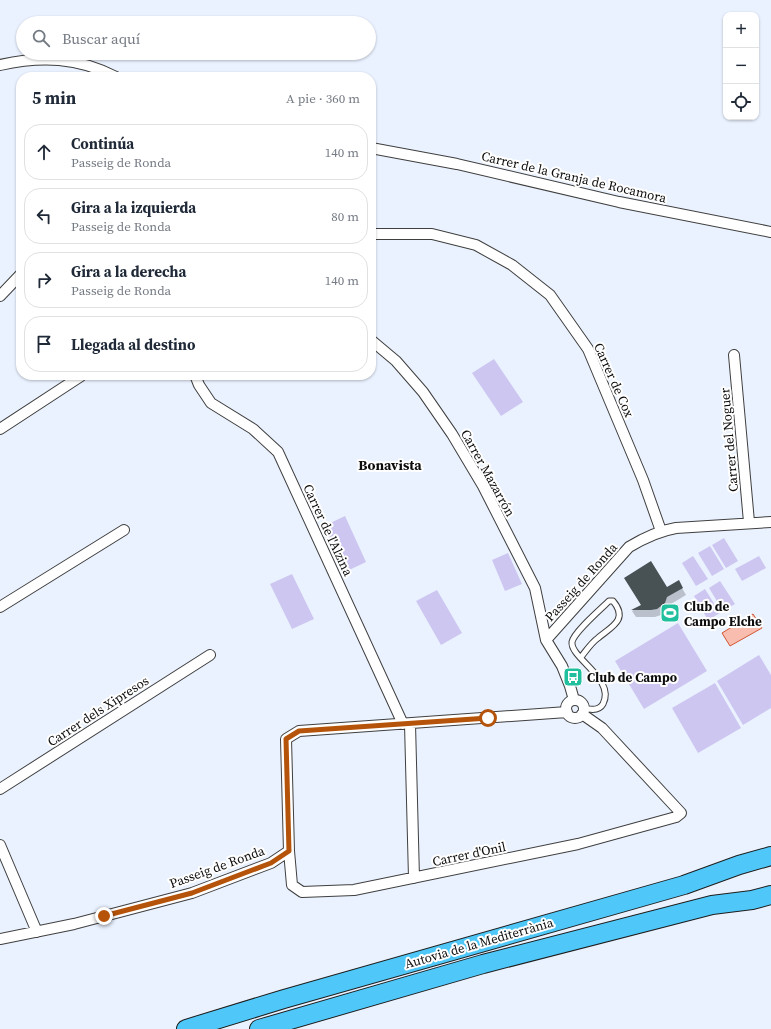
<!DOCTYPE html>
<html lang="es">
<meta charset="utf-8">
<style>
:root{--surface:#fff;--page:#f2f2f3;--text:#1f2937;--muted:#747a83;--line:#e0e1e3}
body{margin:0;font-family:"Source Serif 4",serif;background:var(--page);color:var(--text)}
.controls{position:absolute;right:12px;top:12px;display:grid;overflow:hidden;border-radius:8px;box-shadow:0 1px 3px #0004}
.controls button{width:36px;height:36px;display:grid;place-items:center;padding:0;border:0;border-bottom:1px solid var(--line);background:var(--surface);color:var(--text);font:20px sans-serif}
.stop{position:absolute;width:12px;height:12px;margin:-9px;border:3px solid #b45309;border-radius:50%;background:#fff}
.stop.end{background:#b45309;border-color:#fff;box-shadow:0 1px 4px #0008}
.list{margin:0;padding:0;list-style:none}
h2{display:flex;justify-content:space-between;align-items:center;height:52px;margin:0;padding:0 16px;font-size:17px}
h2 small{font-size:13px;font-weight:400;color:var(--muted)}
.list li{display:grid;grid-template-columns:26px 1fr auto;gap:12px;align-items:center;box-sizing:border-box;height:56px;margin:0 8px 8px;padding:0 8px;border:1px solid var(--line);border-radius:16px}
.list b{display:block;font-size:15px;white-space:nowrap}
.list p{margin:0;font-size:13px;white-space:nowrap;color:var(--muted)}
.list em{font-size:13px;font-style:normal;color:var(--muted)}
.icon{flex:none;width:22px;height:22px;fill:none;stroke:currentColor;stroke-width:2;stroke-linecap:round;stroke-linejoin:round}
.map{position:relative;flex:none;width:771px;height:1029px;overflow:hidden}
.search{position:absolute;background:var(--surface);box-shadow:0 1px 3px #0004;left:16px;top:16px;width:360px;height:44px;display:flex;align-items:center;gap:10px;box-sizing:border-box;padding:0 14px;border-radius:22px;color:var(--muted);font-size:15px}
.panel{position:absolute;background:var(--surface);box-shadow:0 1px 3px #0004;left:16px;top:72px;width:360px;height:308px;border-radius:16px}
.map>svg:first-child{display:block}
.pitch{fill:#cdc6f1}
.water{fill:#f8bdae;stroke:#d15733}
.shadow{fill:#0003}
.building{fill:#485255}
.lines{fill:none;stroke-linecap:round;stroke-linejoin:round}
.lane-casing{stroke:#3f3f3f;stroke-width:7}
.street-casing{stroke:#3f3f3f;stroke-width:12}
.highway-casing{stroke:#1d1d1d;stroke-width:20}
.lane{stroke:#fff;stroke-width:5}
.street{stroke:#fff;stroke-width:10}
.highway{stroke:#4fc8f9;stroke-width:18}
.route{stroke:#b45309;stroke-width:5}
.labels{text-anchor:middle;dominant-baseline:central;stroke-width:4;stroke-linejoin:round;paint-order:stroke}
.street-label{font-size:13px;fill:#0c0c0c;stroke:#fff}
.poi-label{font-size:13px;font-weight:bold;fill:#0c0c0c;stroke:#fff;text-anchor:start}
.neighbourhood-label{font-size:14px;font-weight:bold;fill:#0c0c0c;stroke:#fff}
</style>
<div class="map">
<svg width="771" height="1029" viewBox="0 0 771 1029">
<rect width="100%" height="100%" fill="#eaf2ff"/>
<path class="pitch" d="M494 359 523 402 501 416 472 373Z
M345 516 366 562 345 572 324 526Z
M724 538 738 561 726 568 712 545Z
M710 546 724 569 712 576 698 553Z
M508 553 522 584 505 591 492 560Z
M693 556 708 579 696 586 682 563Z
M759 556 766 568 742 581 735 569Z
M292 574 314 619 292 629 270 584Z
M720 581 735 604 723 611 709 588Z
M705 589 720 613 708 620 694 596Z
M437 590 462 633 441 645 416 601Z
M678 623 707 671 644 709 615 661Z
M759 655 771 675V708L743 725 717 681Z
M715 683 741 728 698 753 672 708Z"/>
<path class="water" d="M753 614 762 628 730 646 722 633Z"/>
<path class="shadow" d="M678 581 686 595 671 604 668 610 661 615 655 617H636L632 611Z"/>
<path class="building" d="M651 561 667 587 679 580 683 588 667 597 665 603 657 609 651 610H631L641 605 624 578Z"/>
<g class="lines">
<defs>
<path id="lane" d="M581 657C586 651 591 643 598 638 611 627 629 620 613 601H609C601 609 574 632 572 642 570 658 616 679 603 704 599 711 591 710 584 708"/>
<path id="street" d="M0 65C41 56 78 57 116 77
M371 148 457 164 619 202 771 232
M371 234H432L476 245 512 265 550 295 588 349 643 480 661 531
M0 296 21 274
M371 340 396 361 423 392 452 434 483 486 535 588 546 640 562 666 570 686 574 700
M734 355 749 522
M195 375 199 385 211 403 253 429 278 452 403 724
M0 429 81 376
M0 607 124 530
M546 640 629 547C644 538 658 531 676 528L771 522
M566 709a9 9 0 1 1 18 0a9 9 0 1 1-18 0Z
M567 712 299 731 286 739 289 851 292 885 302 892 354 890 578 844 676 817 681 813 602 728 582 714
M410 724 414 878
M0 789 210 655
M0 845 37 932
M0 939 74 924 192 893 271 863 289 851"/>
<path id="highway" d="M186 1029 284 999 684 885 739 865 771 856
M259 1029 483 964 712 905 752 900 771 895"/>
</defs>
<use href="#lane" class="lane-casing"/>
<use href="#street" class="street-casing"/>
<use href="#highway" class="highway-casing"/>
<use href="#lane" class="lane"/>
<use href="#street" class="street"/>
<use href="#highway" class="highway"/>
</g>
<g class="lines">
<path class="route" d="M104 916 192 893 271 863 289 851 286 739 299 731 488 718"/>
</g>
<defs>
<symbol id="stadium-square" viewBox="-11 -11 22 22"><rect x="-9" y="-9" width="18" height="18" rx="4" fill="#20bf9d" stroke="#fff"/><path d="M0-5a6.5 5 0 1 0 0 10a6.5 5 0 1 0 0-10ZM-3.5-1.8h7v3.6h-7Z" fill="#fff"/></symbol>
<symbol id="bus-square" viewBox="-11 -11 22 22"><rect x="-9" y="-9" width="18" height="18" rx="4" fill="#20bf9d" stroke="#fff"/><path d="M-5-6H5V4H4V6H2V4H-2V6H-4V4H-5ZM-3.5-4V0h7V-4ZM-3.5 1.2v1.5H-2V1.2ZM2 1.2v1.5H3.5V1.2Z" fill="#fff"/></symbol>
</defs>
<g fill-rule="evenodd">
<use href="#stadium-square" x="659" y="602" width="22" height="22"/>
<use href="#bus-square" x="562" y="666" width="22" height="22"/>
</g>
<g class="labels">
<g class="street-label">
<text transform="translate(574 177) rotate(13)">Carrer de la Granja de Rocamora</text>
<text transform="translate(614 380) rotate(66)">Carrer de Cox</text>
<text transform="translate(729 440) rotate(-95)">Carrer del Noguer</text>
<text transform="translate(488 473) rotate(61)">Carrer Mazarrón</text>
<text transform="translate(328 530) rotate(65)">Carrer de l'Alzina</text>
<text transform="translate(581 582) rotate(-48)">Passeig de Ronda</text>
<text transform="translate(98 711) rotate(-33)">Carrer dels Xipresos</text>
<text transform="translate(469 854) rotate(-12)">Carrer d'Onil</text>
<text transform="translate(217 867) rotate(-20)">Passeig de Ronda</text>
<text transform="translate(479 943) rotate(-16)">Autovia de la Mediterrània</text>
</g>
<g class="poi-label">
<text x="684" y="606">Club de<tspan x="684" dy="15">Campo Elche</tspan></text>
<text x="587" y="677">Club de Campo</text>
</g>
<g class="neighbourhood-label">
<text x="390" y="465">Bonavista</text>
</g>
</g>
</svg>
<div class="controls">
<button>+</button>
<button>−</button>
<button><svg class="icon" aria-label="locate" viewBox="0 0 24 24"><circle cx="12" cy="12" r="6"/><path d="M12 2v4M12 18v4M2 12h4M18 12h4"/></svg></button>
</div>
<div class="stop" style="left:488px;top:718px"></div>
<div class="stop end" style="left:104px;top:916px"></div>
<div class="search"><svg class="icon" aria-label="search" viewBox="0 0 24 24"><circle cx="10" cy="10" r="6"/><path d="M15 15l6 6"/></svg>Buscar aquí</div>
<section class="panel">
<h2>5 min<small>A pie · 360 m</small></h2>
<ul class="list">
<li><svg class="icon" aria-label="ahead" viewBox="0 0 24 24"><path d="M12 20V5M6 11l6-6 6 6"/></svg><div><b>Continúa</b><p>Passeig de Ronda</p></div><em>140 m</em></li>
<li><svg class="icon" aria-label="left" viewBox="0 0 24 24"><path d="M17 20v-9H6M10 6l-5 5 5 5"/></svg><div><b>Gira a la izquierda</b><p>Passeig de Ronda</p></div><em>80 m</em></li>
<li><svg class="icon" aria-label="right" viewBox="0 0 24 24"><path d="M7 20v-9h11M14 6l5 5-5 5"/></svg><div><b>Gira a la derecha</b><p>Passeig de Ronda</p></div><em>140 m</em></li>
<li><svg class="icon" aria-label="arrive" viewBox="0 0 24 24"><path d="M6 21V4h12l-3 4 3 4H6"/></svg><div><b>Llegada al destino</b></div></li>
</ul>
</section>
</div>
